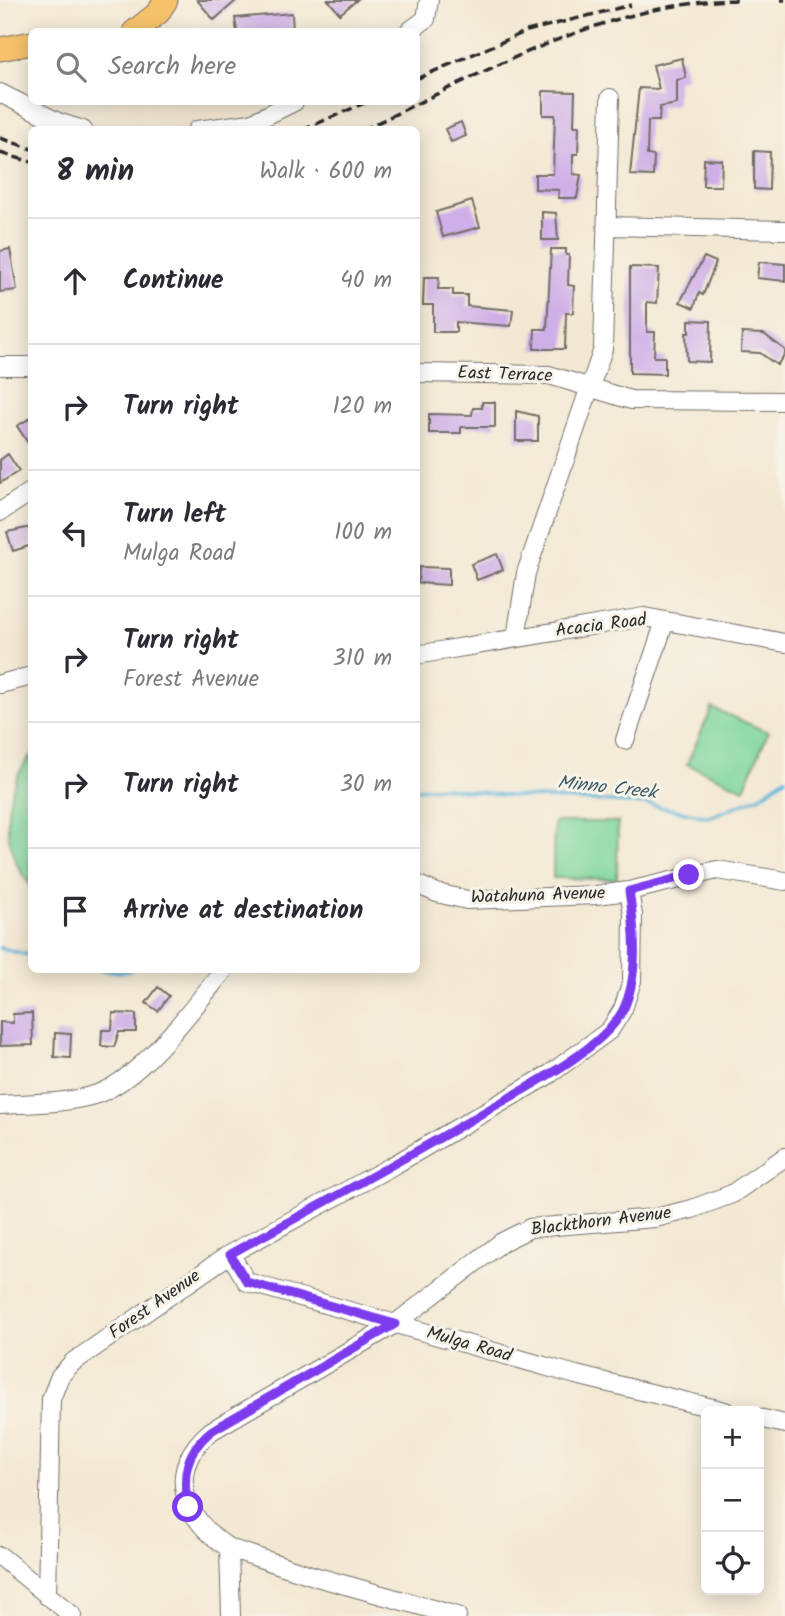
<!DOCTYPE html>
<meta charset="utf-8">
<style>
:root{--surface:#fff;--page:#f7f7f7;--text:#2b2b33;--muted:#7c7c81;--line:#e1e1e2}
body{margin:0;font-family:Kalam,sans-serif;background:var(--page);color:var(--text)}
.controls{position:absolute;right:21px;bottom:21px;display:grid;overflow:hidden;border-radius:10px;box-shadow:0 4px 18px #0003}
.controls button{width:63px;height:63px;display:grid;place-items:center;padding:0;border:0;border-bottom:2px solid var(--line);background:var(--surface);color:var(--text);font:35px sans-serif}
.stop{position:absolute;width:21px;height:21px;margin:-16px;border:5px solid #7c3aed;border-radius:50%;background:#fff}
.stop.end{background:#7c3aed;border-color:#fff;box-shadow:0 2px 7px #0008}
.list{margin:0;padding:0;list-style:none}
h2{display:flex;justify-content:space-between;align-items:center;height:91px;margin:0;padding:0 28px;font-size:30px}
h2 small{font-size:23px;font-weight:400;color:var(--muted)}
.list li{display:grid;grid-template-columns:46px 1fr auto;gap:21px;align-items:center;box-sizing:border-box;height:126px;padding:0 28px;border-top:2px solid var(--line)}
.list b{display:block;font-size:26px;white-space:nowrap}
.list p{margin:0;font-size:23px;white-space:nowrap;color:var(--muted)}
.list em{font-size:23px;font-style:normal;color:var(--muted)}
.icon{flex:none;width:38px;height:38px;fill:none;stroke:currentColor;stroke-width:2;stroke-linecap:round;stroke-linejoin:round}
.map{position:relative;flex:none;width:785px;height:1616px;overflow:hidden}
.search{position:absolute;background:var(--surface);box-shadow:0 4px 18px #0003;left:28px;top:28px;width:392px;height:77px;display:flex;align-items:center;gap:18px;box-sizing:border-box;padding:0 24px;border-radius:10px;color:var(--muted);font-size:26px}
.panel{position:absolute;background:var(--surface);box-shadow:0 4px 18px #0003;left:28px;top:126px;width:392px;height:847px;border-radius:10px}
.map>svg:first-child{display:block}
.green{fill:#7cd59b;stroke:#548063;stroke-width:2}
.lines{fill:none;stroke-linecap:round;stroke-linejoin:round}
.stream{stroke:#5bb4d9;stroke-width:3.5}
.building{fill:#cfafe7}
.minor-casing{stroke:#716d66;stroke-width:20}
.major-casing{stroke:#716d66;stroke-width:25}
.minor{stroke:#fff;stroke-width:18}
.major{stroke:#f5c16b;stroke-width:23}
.rail{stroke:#2b2b2b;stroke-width:3.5;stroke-dasharray:10 5;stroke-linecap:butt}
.route{stroke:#7c3aed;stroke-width:9}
.labels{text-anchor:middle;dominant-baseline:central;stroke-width:6;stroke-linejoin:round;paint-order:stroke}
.street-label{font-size:18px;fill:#2b2b2b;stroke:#f7f3e8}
.water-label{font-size:19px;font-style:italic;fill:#3c5b68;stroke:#f7f3e8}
</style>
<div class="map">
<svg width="785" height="1616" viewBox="0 0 785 1616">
<rect width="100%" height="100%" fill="#f7f3e8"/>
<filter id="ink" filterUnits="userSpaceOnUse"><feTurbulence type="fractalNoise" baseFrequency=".0143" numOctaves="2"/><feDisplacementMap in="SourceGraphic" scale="14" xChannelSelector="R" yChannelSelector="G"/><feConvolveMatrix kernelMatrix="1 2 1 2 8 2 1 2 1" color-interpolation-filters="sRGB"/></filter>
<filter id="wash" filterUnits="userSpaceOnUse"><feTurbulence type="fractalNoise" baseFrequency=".00686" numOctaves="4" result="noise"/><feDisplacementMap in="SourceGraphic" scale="28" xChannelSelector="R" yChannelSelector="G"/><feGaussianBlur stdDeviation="1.57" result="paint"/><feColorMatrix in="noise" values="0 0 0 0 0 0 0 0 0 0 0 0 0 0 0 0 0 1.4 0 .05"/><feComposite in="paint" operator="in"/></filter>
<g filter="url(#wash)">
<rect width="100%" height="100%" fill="#f3e8d3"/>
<path class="green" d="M712 708 768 732 744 789 687 764Z
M31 755V886C0 848 0 794 31 755Z
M554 822H618L617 879 553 878Z"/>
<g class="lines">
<path class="stream" d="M416 789 440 787 510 796 646 804 709 817 759 797 785 778
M0 948 32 956
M101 970 123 972 130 970"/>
</g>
<g id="blocks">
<path class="building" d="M197 0H237L214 20Z
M328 0H357L340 14Z
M292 13 293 32H237L235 18Z
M682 58 686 78 677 80V104L660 107 659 121H648L647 155 654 156 653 176 630 175 639 88 659 89 653 65Z
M543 91 575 92 574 126H579L578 154H573V174L581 175 577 198H558L559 190 535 189V174H553L555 115H543Z
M461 122 466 136 451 142 445 129Z
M754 151 770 152 769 190 754 189Z
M704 159 722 160 721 186H703Z
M472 201 480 227 443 237 436 212Z
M542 212 556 213 558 240H542Z
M10 249 17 290 0 292V251Z
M551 249H566V255H569L568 285 574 286 573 313H566L565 349H534L535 329H547Z
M704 257 716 262 703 295 699 293 694 308 680 302Z
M759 262 785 264V281L757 278Z
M630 267 659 268 657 303 647 302V332H655L654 357H665V374L630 373Z
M424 277H439L438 289H453V295H467V306L513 310 511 326 456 322V332H433V305H423Z
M689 320 711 321 710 362 687 361 686 333H689Z
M742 333 764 334 785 350V354L777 365 760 353 741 352Z
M482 402H495V427H461V433H429V414L472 415 473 408H482Z
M516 411 538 416V441H516Z
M32 417V449L17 426Z
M8 454 19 471 0 483V460Z
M32 527V545L13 551 7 532Z
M497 554 503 570 477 580 471 564Z
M419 567 449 568V585L418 583Z
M158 987 169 996 158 1011 146 1003Z
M32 1013 33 1045 0 1046V1022L13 1023V1014Z
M113 1013 136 1014V1032H119L114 1047 101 1046 102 1030H112Z
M55 1033 71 1034 70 1058 54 1057Z"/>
</g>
</g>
<g filter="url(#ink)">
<use href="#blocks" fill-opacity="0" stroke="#716d66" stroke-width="2"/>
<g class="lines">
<defs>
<path id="minor" d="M408 32 426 19 429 0
M0 93 58 122 83 130
M197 130 251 123 294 102
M608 226 785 230
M0 366H32
M416 373 549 375 631 400 785 401
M0 512 32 491
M516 638 526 573 603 349 610 98
M416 655 644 617 785 643
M0 684 32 676
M625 740 665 621
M416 884 437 893 467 900 596 895 629 891 717 870 785 881
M0 1105C31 1103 67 1104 97 1094 143 1078 193 1007 224 970
M230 1254 247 1282 576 1375 725 1411
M759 1418 785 1424
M229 1548 317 1577 457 1616
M0 1556 73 1616
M47 1596 51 1399 60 1376 73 1362 230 1254 394 1165 550 1074 610 1030 623 1009 632 981 633 915 629 891
M231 1616 229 1548C183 1519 164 1470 211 1431L395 1324 502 1242 530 1228 655 1218 692 1209 732 1194 785 1157"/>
<path id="major" d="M134 32 158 13 166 0
M0 49 32 43"/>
</defs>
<use href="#minor" class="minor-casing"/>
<use href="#major" class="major-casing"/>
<use href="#minor" class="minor"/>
<use href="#major" class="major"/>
<path class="rail" d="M781 0H785
M416 79 527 31 631 5
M302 130 367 102
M362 130C482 74 602 3 737 0
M0 138 32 149
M0 153 32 162"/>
</g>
</g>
<g class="lines" filter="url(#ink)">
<path class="route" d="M188 1507C182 1475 185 1453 211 1431L395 1324 247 1282 230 1254C316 1207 402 1161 486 1111 525 1088 600 1051 622 1012 640 978 635 927 629 891L689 875"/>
</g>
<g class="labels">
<g class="street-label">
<text transform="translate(505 375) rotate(2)">East Terrace</text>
<text transform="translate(601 626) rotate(-7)">Acacia Road</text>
<text transform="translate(538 896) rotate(-2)">Watahuna Avenue</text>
<text transform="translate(601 1222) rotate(-7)">Blackthorn Avenue</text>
<text transform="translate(155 1305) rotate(-35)">Forest Avenue</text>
<text transform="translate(469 1345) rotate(16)">Mulga Road</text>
</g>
<g class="water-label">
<text transform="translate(607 788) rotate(6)">Minno Creek</text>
</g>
</g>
</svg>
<div class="controls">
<button>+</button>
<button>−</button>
<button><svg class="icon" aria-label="locate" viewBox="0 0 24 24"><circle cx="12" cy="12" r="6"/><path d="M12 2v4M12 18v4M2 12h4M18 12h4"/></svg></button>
</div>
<div class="stop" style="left:188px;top:1507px"></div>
<div class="stop end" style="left:689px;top:875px"></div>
<div class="search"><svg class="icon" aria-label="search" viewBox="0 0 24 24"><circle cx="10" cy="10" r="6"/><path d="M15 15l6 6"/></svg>Search here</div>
<section class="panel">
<h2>8 min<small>Walk · 600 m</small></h2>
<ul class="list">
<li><svg class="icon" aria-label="ahead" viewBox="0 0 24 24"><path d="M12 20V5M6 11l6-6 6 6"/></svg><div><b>Continue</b></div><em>40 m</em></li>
<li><svg class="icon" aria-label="right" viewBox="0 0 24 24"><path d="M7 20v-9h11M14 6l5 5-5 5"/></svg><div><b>Turn right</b></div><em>120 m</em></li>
<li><svg class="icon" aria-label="left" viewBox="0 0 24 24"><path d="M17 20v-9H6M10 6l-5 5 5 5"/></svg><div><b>Turn left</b><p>Mulga Road</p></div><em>100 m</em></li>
<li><svg class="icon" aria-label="right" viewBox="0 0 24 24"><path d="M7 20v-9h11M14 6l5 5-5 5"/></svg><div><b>Turn right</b><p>Forest Avenue</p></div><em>310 m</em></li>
<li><svg class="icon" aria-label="right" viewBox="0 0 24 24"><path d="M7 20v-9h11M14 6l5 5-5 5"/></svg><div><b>Turn right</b></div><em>30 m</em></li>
<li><svg class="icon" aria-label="arrive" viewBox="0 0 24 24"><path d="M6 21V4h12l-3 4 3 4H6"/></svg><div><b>Arrive at destination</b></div></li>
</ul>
</section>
</div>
